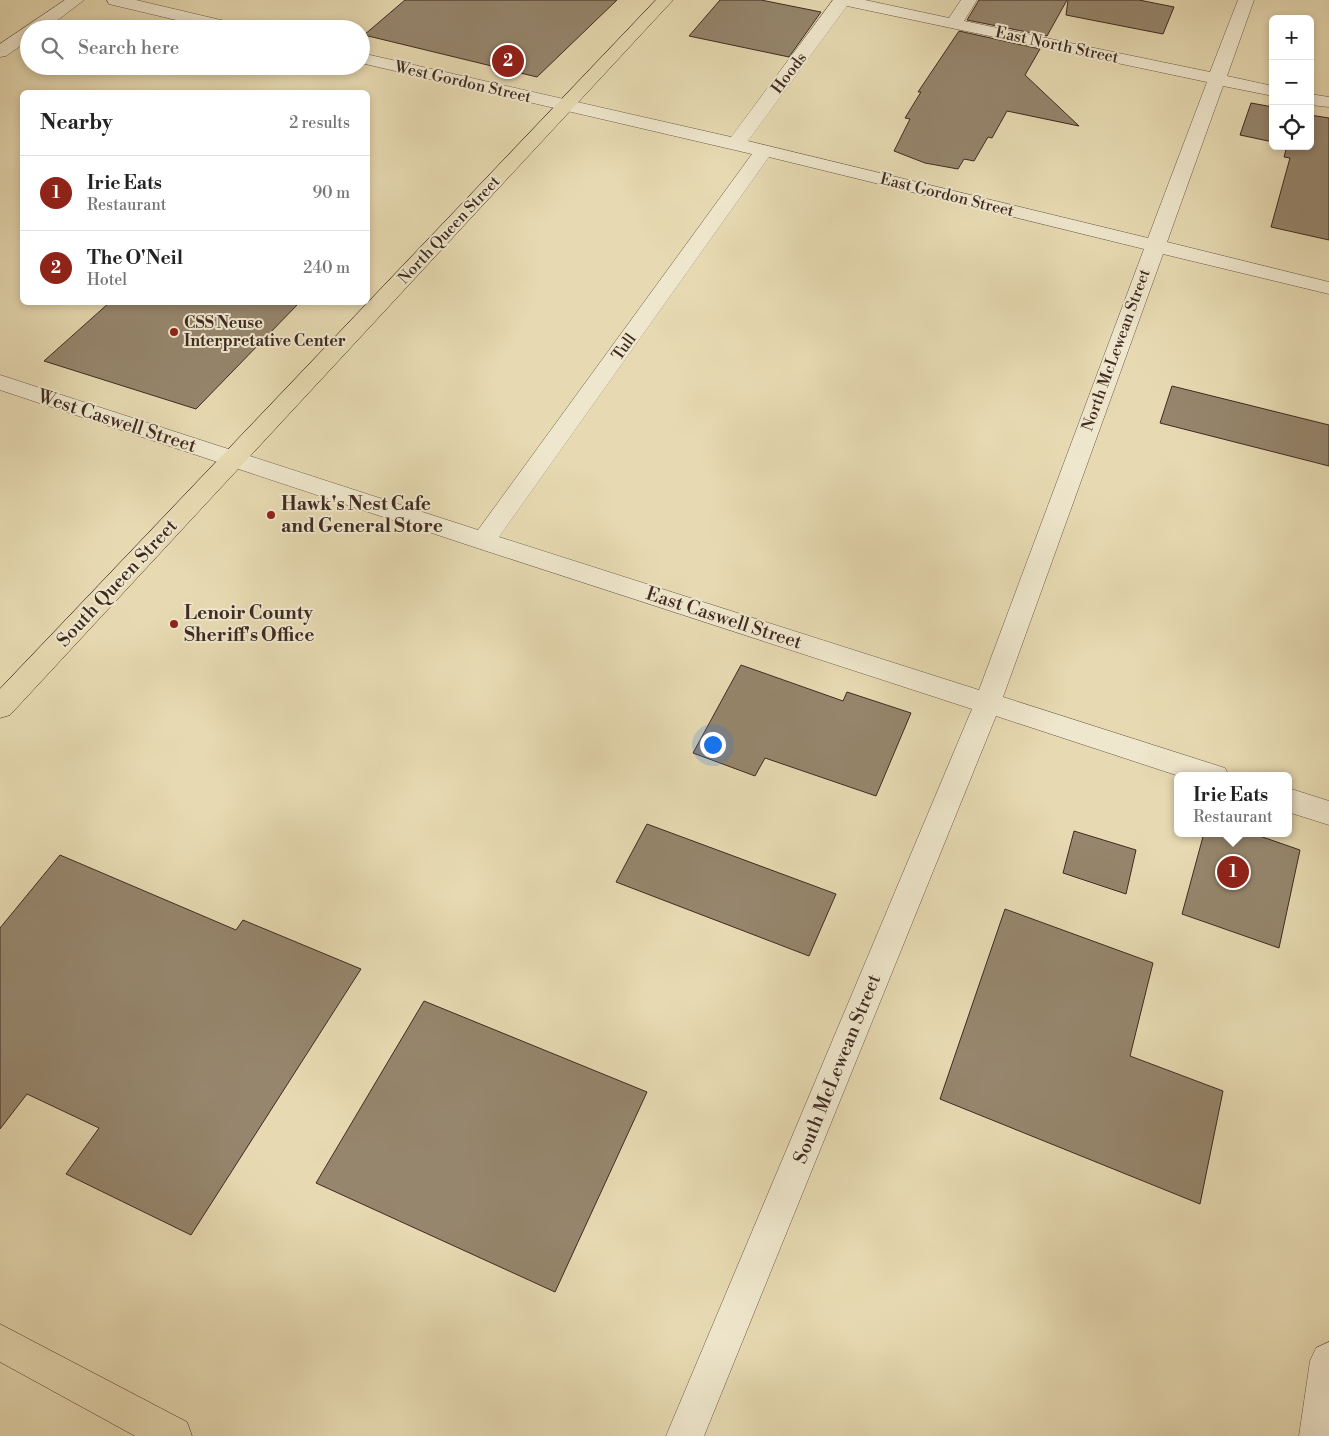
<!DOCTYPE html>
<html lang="en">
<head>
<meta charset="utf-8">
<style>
  :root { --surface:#fff; --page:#f2f2f2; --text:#222; --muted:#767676; --line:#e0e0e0; --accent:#8f2418 }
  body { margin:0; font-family:"Libre Bodoni",serif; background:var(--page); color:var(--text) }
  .controls { position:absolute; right:15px; top:15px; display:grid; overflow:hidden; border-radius:8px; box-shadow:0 2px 8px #0003 }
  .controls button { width:45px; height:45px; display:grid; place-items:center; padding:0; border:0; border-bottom:1px solid var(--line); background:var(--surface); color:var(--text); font:25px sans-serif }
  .you { position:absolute; left:712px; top:744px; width:18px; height:18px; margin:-12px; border:4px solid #fff; border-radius:50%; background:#1a73e8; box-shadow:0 0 0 8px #1a73e833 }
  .badge { display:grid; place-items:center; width:32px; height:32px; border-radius:50%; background:var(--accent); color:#fff; font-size:16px; font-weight:700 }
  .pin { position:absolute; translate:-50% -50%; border:2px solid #fff; box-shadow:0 1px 5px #0006 }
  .popup { position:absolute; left:1174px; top:772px; width:118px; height:65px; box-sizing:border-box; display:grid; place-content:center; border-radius:8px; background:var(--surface); filter:drop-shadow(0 1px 4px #0005); font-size:16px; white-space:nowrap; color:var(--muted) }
  .popup b { font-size:19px; color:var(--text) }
  .popup::after { content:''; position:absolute; left:50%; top:100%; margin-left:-10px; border:10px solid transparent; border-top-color:var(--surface) }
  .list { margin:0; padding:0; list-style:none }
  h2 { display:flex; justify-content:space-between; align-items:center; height:65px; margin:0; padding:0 20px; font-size:21px }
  h2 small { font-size:16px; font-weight:400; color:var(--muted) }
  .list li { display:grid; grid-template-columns:32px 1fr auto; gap:15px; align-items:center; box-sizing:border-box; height:75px; padding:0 20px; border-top:1px solid var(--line) }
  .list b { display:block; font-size:19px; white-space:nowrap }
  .list p { margin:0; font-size:16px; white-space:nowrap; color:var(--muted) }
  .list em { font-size:16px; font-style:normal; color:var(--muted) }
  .icon { flex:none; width:28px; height:28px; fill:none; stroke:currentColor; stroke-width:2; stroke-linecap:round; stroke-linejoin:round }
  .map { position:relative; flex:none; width:1329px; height:1436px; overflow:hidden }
  .search { position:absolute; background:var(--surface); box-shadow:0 2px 8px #0003; left:20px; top:20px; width:350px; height:55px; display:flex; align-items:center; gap:12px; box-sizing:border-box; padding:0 18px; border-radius:28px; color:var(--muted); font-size:19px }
  .panel { position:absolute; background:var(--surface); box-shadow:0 2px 8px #0003; left:20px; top:90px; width:350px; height:215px; border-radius:8px }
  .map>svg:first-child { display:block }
  .building { fill:#96866d; stroke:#3f2a22 }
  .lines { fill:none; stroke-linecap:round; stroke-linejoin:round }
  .minor-casing { stroke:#695646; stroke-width:1 }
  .major-casing { stroke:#3f2a22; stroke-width:1 }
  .highway-casing { stroke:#3f2a22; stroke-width:1 }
  .minor { fill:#efe7cd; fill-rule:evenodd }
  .major { fill:#e7dab2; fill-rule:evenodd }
  .highway { fill:#e7dab2; fill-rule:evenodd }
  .poi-dot { fill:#8f2418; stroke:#efe7cd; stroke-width:2 }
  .labels { text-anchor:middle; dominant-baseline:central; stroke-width:4; stroke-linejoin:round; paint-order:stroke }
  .far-street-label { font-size:16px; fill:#3f2a22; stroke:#efe7cd }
  .far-poi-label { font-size:16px; font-weight:bold; fill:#3f2a22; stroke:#efe7cd; text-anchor:start }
  .street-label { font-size:19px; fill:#3f2a22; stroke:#efe7cd }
  .poi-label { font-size:19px; font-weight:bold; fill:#3f2a22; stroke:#efe7cd; text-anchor:start }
</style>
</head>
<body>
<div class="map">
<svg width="1329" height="1436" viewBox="0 0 1329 1436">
  <rect width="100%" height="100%" fill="#e7dab2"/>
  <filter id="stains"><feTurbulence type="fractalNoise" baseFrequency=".004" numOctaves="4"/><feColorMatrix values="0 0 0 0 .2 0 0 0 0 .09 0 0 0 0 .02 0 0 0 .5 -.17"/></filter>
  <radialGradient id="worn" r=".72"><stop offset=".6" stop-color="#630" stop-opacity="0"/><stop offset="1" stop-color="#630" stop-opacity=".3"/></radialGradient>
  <path class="building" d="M405,0H617L537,77L364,35Z
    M720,0H761L821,12L789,57L689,36Z
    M979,0H1067L1047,36L967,20Z
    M1068,0H1139L1174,7L1163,34L1066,15Z
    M959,31L1040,49L1025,75L1079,126L1007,111L992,138L988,137L974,161L964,159L958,169L925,163L894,151L910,119L905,118L921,92H918Z
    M1251,103L1273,107V142L1240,135Z
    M1310,115L1329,118V240L1271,227L1290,158L1284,157L1287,146H1310Z
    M110,302H300L196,409L44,361Z
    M1172,386L1329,425V466L1160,423Z
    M741,665L843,701L847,692L911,713L876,796L765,758L755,776L693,753Z
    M647,824L836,894L809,956L616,882Z
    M1074,831L1136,850L1126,894L1063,873Z
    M1204,833H1251L1300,850L1279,948L1182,914Z
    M60,855L236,930L243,920L361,969L191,1235L66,1174L99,1128L27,1094L0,1129V928Z
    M1005,909L1153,963L1130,1056L1223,1091L1200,1204L940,1099Z
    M424,1001L647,1092L555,1292L316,1183Z"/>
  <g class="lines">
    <defs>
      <path id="minor" d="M65,0H84L46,29H29V40L6,56L0,57V44Z
        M107,0H136L242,25L244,29H214L109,4Z
        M833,0H865L949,18L961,0H977L964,21L1210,72L1238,0H1254L1227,76L1273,86V96L1223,86L1167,242L1329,282V294L1163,254L1003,697L1225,768L1229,776H1179L996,716L704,1436H666L972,709L474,547L0,390V375L478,530L752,154L361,63V53L731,137ZM847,6L1207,82L1148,238L748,141ZM769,157L1144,249L979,690L499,537Z
        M1310,94L1329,97V107L1310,105Z
        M1288,788L1329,801V825L1288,812Z
        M1329,1342V1436H1299L1310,1361L1316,1348Z"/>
      <path id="major" d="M656,0H673L10,715L0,718V689Z"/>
      <path id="highway" d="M0,1324L187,1422L192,1436H135L0,1362Z"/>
    </defs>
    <use href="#minor" class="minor-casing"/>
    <use href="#major" class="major-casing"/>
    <use href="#highway" class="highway-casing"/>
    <use href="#minor" class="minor"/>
    <use href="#major" class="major"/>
    <use href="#highway" class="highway"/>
  </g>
  <g class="poi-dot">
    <circle cx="174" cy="332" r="5"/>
    <circle cx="271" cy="515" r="5"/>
    <circle cx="174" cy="624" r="5"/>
  </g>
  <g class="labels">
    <g class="far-street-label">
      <text transform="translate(1057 45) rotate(12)">East North Street</text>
      <text transform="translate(789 73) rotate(-53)">Hoods</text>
      <text transform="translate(463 82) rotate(13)">West Gordon Street</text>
      <text transform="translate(947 195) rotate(14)">East Gordon Street</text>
      <text transform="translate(449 230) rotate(-47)">North Queen Street</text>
      <text transform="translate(624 347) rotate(-54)">Tull</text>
      <text transform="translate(1116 350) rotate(-70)">North McLewean Street</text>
    </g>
    <g class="far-poi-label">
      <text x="184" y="323">CSS Neuse<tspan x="184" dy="18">Interpretative Center</tspan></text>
    </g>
    <g class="street-label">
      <text transform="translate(117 421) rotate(18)">West Caswell Street</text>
      <text transform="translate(117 583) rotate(-47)">South Queen Street</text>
      <text transform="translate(724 618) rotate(18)">East Caswell Street</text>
      <text transform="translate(837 1069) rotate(-68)">South McLewean Street</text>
    </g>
    <g class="poi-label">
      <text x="281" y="504">Hawk's Nest Cafe<tspan x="281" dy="22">and General Store</tspan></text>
      <text x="184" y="613">Lenoir County<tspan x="184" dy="22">Sheriff's Office</tspan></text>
    </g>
  </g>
  <rect width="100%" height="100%" filter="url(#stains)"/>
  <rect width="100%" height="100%" fill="url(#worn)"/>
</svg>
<div class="controls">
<button>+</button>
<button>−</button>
<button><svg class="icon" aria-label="locate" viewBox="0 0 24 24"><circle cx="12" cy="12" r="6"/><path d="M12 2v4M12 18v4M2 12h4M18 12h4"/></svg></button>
</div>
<div class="you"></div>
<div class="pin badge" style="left:1233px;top:872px">1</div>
<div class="popup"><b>Irie Eats</b>Restaurant</div>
<div class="pin badge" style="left:508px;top:61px">2</div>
<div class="search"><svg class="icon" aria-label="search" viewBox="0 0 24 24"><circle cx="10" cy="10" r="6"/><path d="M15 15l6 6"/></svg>Search here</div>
<section class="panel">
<h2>Nearby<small>2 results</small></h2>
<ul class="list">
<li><span class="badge">1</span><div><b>Irie Eats</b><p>Restaurant</p></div><em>90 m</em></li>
<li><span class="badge">2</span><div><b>The O'Neil</b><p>Hotel</p></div><em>240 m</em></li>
</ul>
</section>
</div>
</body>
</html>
